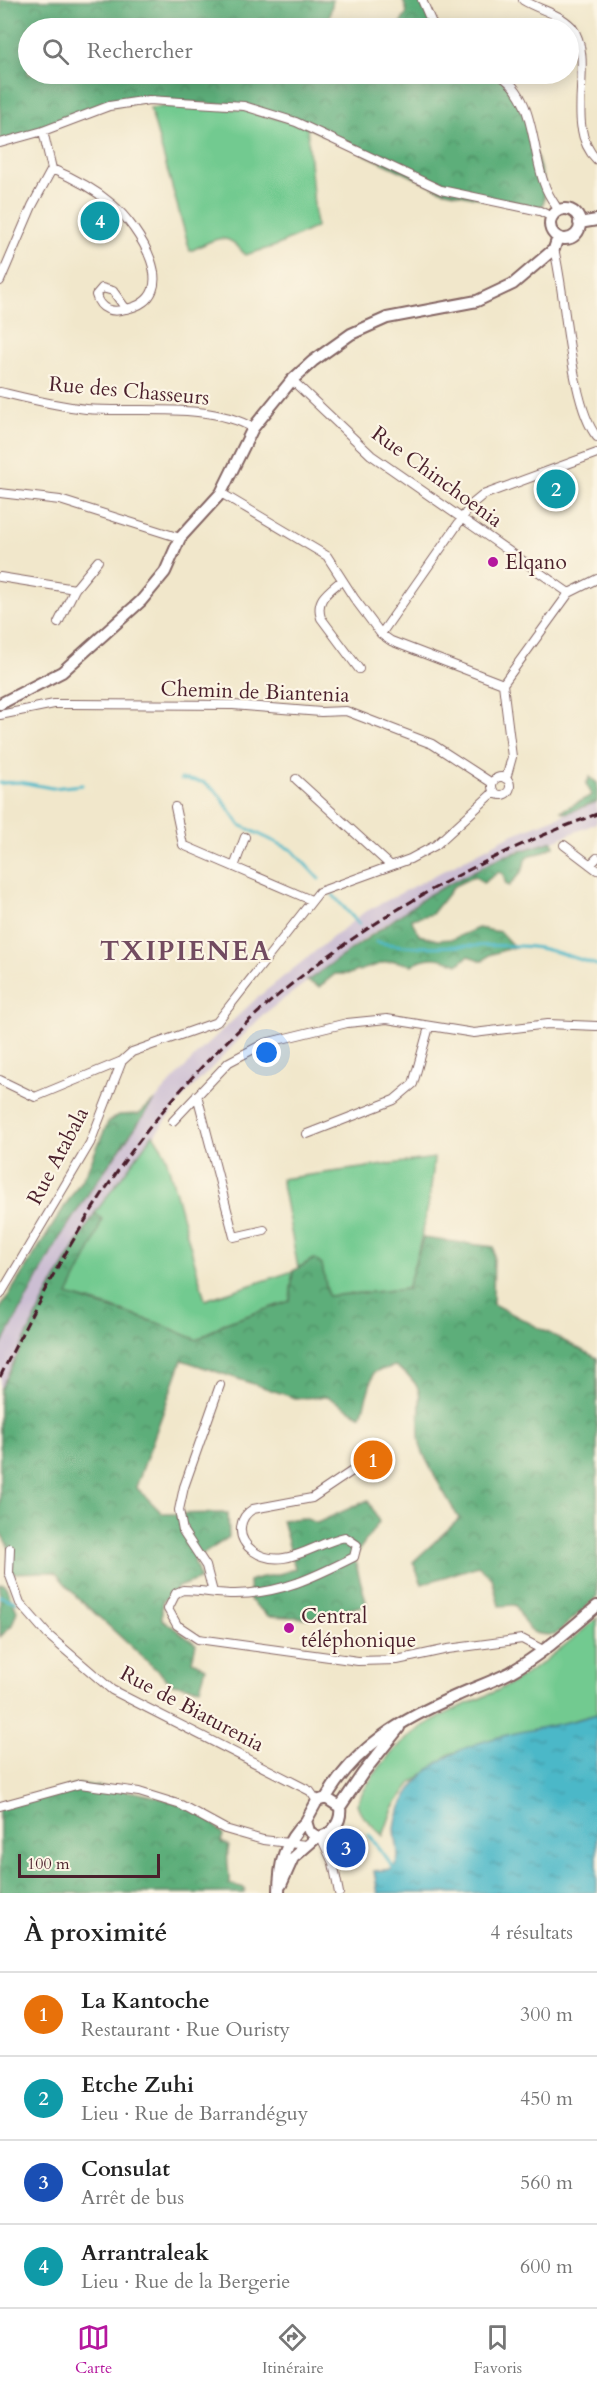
<!DOCTYPE html>
<html lang="fr">
<head>
<meta charset="utf-8">
<style>
  :root { --surface:#fff; --page:#f6f6f6; --text:#222; --muted:#767676; --line:#e0e0e0; --accent:#b5179e }
  body { margin:0; font-family:Cardo,serif; background:var(--page); color:var(--text) }
  .scale { position:absolute; left:18px; bottom:15px; width:142px; box-sizing:border-box; padding-left:6px; border:3px solid #4a1f2b; border-top:0; font-size:16px; line-height:21px; white-space:nowrap; color:#4a1f2b; -webkit-text-stroke:4px #fcf5e5; paint-order:stroke }
  .you { position:absolute; left:267px; top:1053px; width:21px; height:21px; margin:-15px; border:4px solid #fff; border-radius:50%; background:#1a73e8; box-shadow:0 0 0 9px #1a73e833 }
  .badge { display:grid; place-items:center; width:39px; height:39px; border-radius:50%; background:var(--accent); color:#fff; font-size:20px; font-weight:700 }
  .pin { position:absolute; translate:-50% -50%; border:3px solid #fff; box-shadow:0 2px 6px #0006 }
  .list { margin:0; padding:0; list-style:none }
  h2 { display:flex; justify-content:space-between; align-items:center; height:78px; margin:0; padding:0 24px; font-size:26px }
  h2 small { font-size:20px; font-weight:400; color:var(--muted) }
  .list li { display:grid; grid-template-columns:39px 1fr auto; gap:18px; align-items:center; box-sizing:border-box; height:84px; padding:0 24px; border-top:2px solid var(--line) }
  .list b { display:block; font-size:22px; white-space:nowrap }
  .list p { margin:0; font-size:20px; white-space:nowrap; color:var(--muted) }
  .list em { font-size:20px; font-style:normal; color:var(--muted) }
  .icon { flex:none; width:33px; height:33px; fill:none; stroke:currentColor; stroke-width:2; stroke-linecap:round; stroke-linejoin:round }
  .map { position:relative; flex:none; width:597px; height:1893px; overflow:hidden }
  .search { position:absolute; background:var(--surface); box-shadow:0 3px 15px #0003; left:18px; right:18px; top:18px; height:66px; display:flex; align-items:center; gap:15px; box-sizing:border-box; padding:0 21px; border-radius:33px; color:var(--muted); font-size:22px }
  .sheet { height:414px; background:var(--surface) }
  nav { display:flex; justify-content:space-around; align-items:center; box-sizing:border-box; height:84px; border-top:2px solid var(--line); background:var(--surface); font-size:16px; color:var(--muted) }
  nav a { display:grid; justify-items:center; gap:3px }
  nav .on { color:var(--accent) }
  .map>svg:first-child { display:block }
  .railway { fill:#ccbed3 }
  .green { fill:#72ca90; stroke:#5e745e; stroke-width:1.5 }
  .forest { fill:url(#forest-crowns); stroke:#546652; stroke-width:1.5 }
  .water { fill:url(#water-ripples); stroke:#4b6c7a; stroke-width:1.5 }
  .lines { fill:none; stroke-linecap:round; stroke-linejoin:round }
  .stream { stroke:#4cb8c8; stroke-width:3 }
  .minor-casing { stroke:#846563; stroke-width:10 }
  .secondary-casing { stroke:#846563; stroke-width:14 }
  .minor { stroke:#fff; stroke-width:8 }
  .secondary { stroke:#fff; stroke-width:10 }
  .rail { stroke:#4a1f2b; stroke-width:3; stroke-dasharray:9 4.5; stroke-linecap:butt }
  .poi-dot { fill:#b5179e; stroke:#fcf5e5; stroke-width:2 }
  .labels { text-anchor:middle; dominant-baseline:central; stroke-width:4.5; stroke-linejoin:round; paint-order:stroke }
  .street-label { font-size:21px; fill:#4a1f2b; stroke:#fcf5e5 }
  .poi-label { font-size:21px; fill:#4a1f2b; stroke:#fcf5e5; text-anchor:start }
  .district-label { font-size:27px; font-weight:bold; letter-spacing:1.5px; fill:#724b60; stroke:#fcf5e5 }
</style>
</head>
<body>
<div class="map">
<svg width="597" height="1893" viewBox="0 0 597 1893">
  <defs>
    <pattern id="forest-crowns" width="20" height="18" patternUnits="userSpaceOnUse" patternTransform="scale(1.5)"><rect width="20" height="18" fill="#5dae7a"/><path d="M2 6a3 3 0 1 1 6 0M12 15a3 3 0 1 1 6 0" fill="none" stroke="#4f8d64"/></pattern>
    <pattern id="water-ripples" width="26" height="14" patternUnits="userSpaceOnUse" patternTransform="scale(1.5)"><rect width="26" height="14" fill="#4cb8c8"/><path d="M2 4q2-2 4 0t4 0M15 11q2-2 4 0t4 0" fill="none" stroke="#4195a3"/></pattern>
  </defs>
  <rect width="100%" height="100%" fill="#fcf5e5"/>
  <filter id="ink" filterUnits="userSpaceOnUse"><feTurbulence type="fractalNoise" baseFrequency=".0167" numOctaves="2"/><feDisplacementMap in="SourceGraphic" scale="12" xChannelSelector="R" yChannelSelector="G"/><feConvolveMatrix kernelMatrix="1 2 1 2 8 2 1 2 1" color-interpolation-filters="sRGB"/></filter>
  <filter id="wash" filterUnits="userSpaceOnUse"><feTurbulence type="fractalNoise" baseFrequency=".008" numOctaves="4" result="noise"/><feDisplacementMap in="SourceGraphic" scale="24" xChannelSelector="R" yChannelSelector="G"/><feGaussianBlur stdDeviation="1.35" result="paint"/><feColorMatrix in="noise" values="0 0 0 0 0 0 0 0 0 0 0 0 0 0 0 0 0 1.4 0 .05"/><feComposite in="paint" operator="in"/></filter>
  <g filter="url(#wash)">
    <rect width="100%" height="100%" fill="#f1e7cb"/>
    <path class="railway" d="M597,802V823L534,849H522L501,857L430,894L369,935L264,1014L187,1093L95,1213L49,1291L0,1390V1348L59,1239L92,1188L155,1100L200,1051L258,997L363,913L511,835Z"/>
    <path class="green" d="M184,105L246,110L307,127L316,227L276,246L245,255C226,228 215,240 190,251L150,108Z
      M153,1134L165,1153L205,1300L293,1271L290,1301L223,1324L197,1340C149,1319 100,1302 49,1291L95,1213Z
      M434,1158C431,1204 421,1245 407,1289L327,1296L313,1259L298,1268L281,1179Z
      M597,1618V1714L450,1754L411,1784L393,1808L383,1836L361,1814L357,1804C372,1771 402,1737 434,1720C460,1705 491,1696 517,1680C545,1662 572,1640 597,1618Z"/>
    <path class="forest" d="M0,0H333L329,18L331,28H28V74H498L520,98L545,186L544,202L540,211L441,190L296,122L244,106L149,100L109,106L0,143Z
      M403,0H422L434,28H398L407,12Z
      M590,777L597,783V802L566,813L561,811L592,795L586,784Z
      M553,841L554,846L541,853L530,855L525,860L523,870L509,886L506,885L503,874L499,872L483,883L475,876L454,886L432,914L411,919L419,935L437,940L453,939L478,928L500,932L514,947L489,955L483,961L468,956L459,964C441,958 428,954 412,965L394,961L383,963L349,974H335L319,987L307,981L430,894L501,857Z
      M155,1100L92,1188L59,1239L0,1348V1309L87,1171L108,1122L119,1115L139,1114Z
      M95,1213L102,1219L94,1242L68,1295L158,1323L197,1340L223,1324L290,1301L293,1271L314,1259L322,1265L328,1296L407,1289L423,1238L494,1247L493,1304L597,1358V1597L555,1635C525,1635 529,1629 515,1605L499,1606L492,1578L478,1566L422,1584L413,1562L459,1519C450,1502 423,1459 420,1444C413,1407 436,1391 395,1366L374,1372L361,1416L328,1397L295,1398L182,1360L136,1487L163,1514L228,1513L229,1537L194,1560L200,1579L178,1587L162,1602V1619L196,1644L192,1661L206,1668L200,1688L172,1684L76,1596L55,1572L9,1573L10,1549L0,1532V1390L49,1291Z
      M368,1500L379,1522L354,1557L367,1605L310,1618L268,1616L250,1600L249,1581C266,1574 277,1578 295,1568L282,1520L304,1518L317,1523Z
      M0,1584L5,1585L17,1611L12,1625L0,1637Z
      M80,1784C123,1790 197,1796 223,1835L221,1842L229,1845C225,1859 230,1870 229,1884L245,1888L244,1893H0V1806Z"/>
    <path class="water" d="M597,1714V1893H378L374,1871L393,1869C394,1865 398,1861 398,1857C398,1838 391,1833 399,1812C431,1731 528,1737 597,1714Z"/>
    <g class="lines">
      <path class="stream" d="M181,779L203,782L217,792L240,825L292,850L319,879
        M0,783L20,782L52,788L82,785
        M333,895L359,924
        M376,942C424,952 471,943 520,946C547,947 572,957 597,965
        M0,1596L16,1602
        M369,1835L395,1870"/>
    </g>
  </g>
  <g filter="url(#ink)">
    <g class="lines">
      <defs>
        <path id="minor" d="M422,0L434,28
          M523,0C539,10 559,13 572,27C597,61 562,126 597,160
          M498,74C536,95 531,151 545,186C548,195 554,203 559,211
          M0,143L43,131L109,106L149,100L244,106L296,122L441,190L540,211L552,217
          M52,169C74,178 93,188 112,204C138,226 185,297 126,309L113,291L102,288L96,295C100,310 112,313 126,309
          M554,249C566,295 570,405 597,437
          M0,281L32,206L52,169L43,131
          M292,380L371,455L569,593
          M0,392C29,399 56,406 86,409C135,413 210,402 253,428
          M0,493L60,500L180,538
          M221,493L327,556L354,598L381,634L391,641L503,684
          M0,577L75,589
          M342,580C328,592 315,599 321,618L359,669
          M58,623L75,589L98,561
          M381,634L472,504L483,495L597,453
          M0,715L54,704H71L233,705L321,712L346,711L432,744L492,783
          M492 786a9 9 0 1 1 18 0a9 9 0 1 1-18 0Z
          M296,779L390,865
          M506,779L512,757L503,684L569,593L597,579
          M175,807L183,845L311,900
          M564,845L597,870
          M590,865L597,858
          M234,867L245,837
          M0,1080L35,1097L122,1061L132,1052L217,1022L319,892L410,859L436,845L494,792
          M197,1095L234,1237L264,1230
          M173,1121L229,1062L265,1043L347,1023L387,1019L474,1033L548,1024L597,1026
          M307,1134L394,1100L413,1084L429,1027
          M0,1295L90,1143L122,1061
          M364,1463L312,1498L253,1509C246,1513 242,1518 241,1527C240,1537 245,1545 253,1551C283,1572 314,1543 345,1537L357,1545L354,1557C314,1577 280,1594 235,1594C217,1594 200,1590 183,1590L176,1593L168,1609L177,1625L198,1639L358,1661L397,1660L448,1649L522,1639L543,1650
          M10,1548L9,1573L20,1603L48,1635L112,1690L310,1791L317,1801
          M213,1592L206,1566L183,1531L179,1510L184,1487L220,1385
          M0,1806L80,1784L139,1792L181,1805L225,1829L263,1840L306,1845
          M321,1837L333,1863L339,1893
          M334,1862L336,1826"/>
        <path id="secondary" d="M550 224a15 15 0 1 1 30 0a15 15 0 1 1-30 0Z
          M579,223L597,220
          M0,704L62,672L141,601L165,572L180,538L221,493L253,428L292,380L313,361L351,334L387,318L477,301L513,284L554,249L558,237
          M326,1798C357,1745 403,1719 458,1695C475,1687 492,1682 509,1673C541,1655 569,1630 597,1606
          M326,1798L340,1807C342,1822 332,1836 317,1837L309,1831L306,1821L317,1801Z
          M340,1807L363,1773L399,1728
          M281,1885L293,1858L317,1837
          M279,1893C279,1863 284,1842 306,1821"/>
      </defs>
      <use href="#minor" class="minor-casing"/>
      <use href="#secondary" class="secondary-casing"/>
      <use href="#minor" class="minor"/>
      <use href="#secondary" class="secondary"/>
      <path class="rail" d="M0,1377C35,1306 72,1237 117,1172C233,1002 406,884 597,814"/>
    </g>
  </g>
  <g class="poi-dot">
    <circle cx="493" cy="562" r="6"/>
    <circle cx="289" cy="1628" r="6"/>
  </g>
  <g class="labels">
    <g class="street-label">
      <text transform="translate(129 391) rotate(5)">Rue des Chasseurs</text>
      <text transform="translate(437 477) rotate(36)">Rue Chinchoenia</text>
      <text transform="translate(255 692) rotate(2)">Chemin de Biantenia</text>
      <text transform="translate(58 1156) rotate(-62)">Rue Atabala</text>
      <text transform="translate(192 1709) rotate(28)">Rue de Biaturenia</text>
    </g>
    <g class="poi-label">
      <text x="505" y="562">Elqano</text>
      <text x="301" y="1616">Central<tspan x="301" dy="24">téléphonique</tspan></text>
    </g>
    <g class="district-label">
      <text x="186" y="951">TXIPIENEA</text>
    </g>
  </g>
</svg>
<div class="scale">100 m</div>
<div class="you"></div>
<div class="pin badge" style="left:373px;top:1460px;background:#e8710a">1</div>
<div class="pin badge" style="left:556px;top:489px;background:#0f9aa8">2</div>
<div class="pin badge" style="left:346px;top:1848px;background:#1a4fb4">3</div>
<div class="pin badge" style="left:100px;top:221px;background:#0f9aa8">4</div>
<div class="search"><svg class="icon" aria-label="search" viewBox="0 0 24 24"><circle cx="10" cy="10" r="6"/><path d="M15 15l6 6"/></svg>Rechercher</div>
</div>
<section class="sheet">
<h2>À proximité<small>4 résultats</small></h2>
<ul class="list">
<li><span class="badge" style="background:#e8710a">1</span><div><b>La Kantoche</b><p>Restaurant · Rue Ouristy</p></div><em>300 m</em></li>
<li><span class="badge" style="background:#0f9aa8">2</span><div><b>Etche Zuhi</b><p>Lieu · Rue de Barrandéguy</p></div><em>450 m</em></li>
<li><span class="badge" style="background:#1a4fb4">3</span><div><b>Consulat</b><p>Arrêt de bus</p></div><em>560 m</em></li>
<li><span class="badge" style="background:#0f9aa8">4</span><div><b>Arrantraleak</b><p>Lieu · Rue de la Bergerie</p></div><em>600 m</em></li>
</ul>
</section>
<nav>
<a class="on"><svg class="icon" aria-label="map" viewBox="0 0 24 24"><path d="M3 6l6-2 6 2 6-2v14l-6 2-6-2-6 2zM9 4v14M15 6v14"/></svg>Carte</a>
<a><svg class="icon" aria-label="directions" viewBox="0 0 24 24"><path d="M12 3l9 9-9 9-9-9zM9 14v-3h6M13 9l2 2-2 2"/></svg>Itinéraire</a>
<a><svg class="icon" aria-label="saved" viewBox="0 0 24 24"><path d="M7 4h10v16l-5-4-5 4z"/></svg>Favoris</a>
</nav>
</body>
</html>
